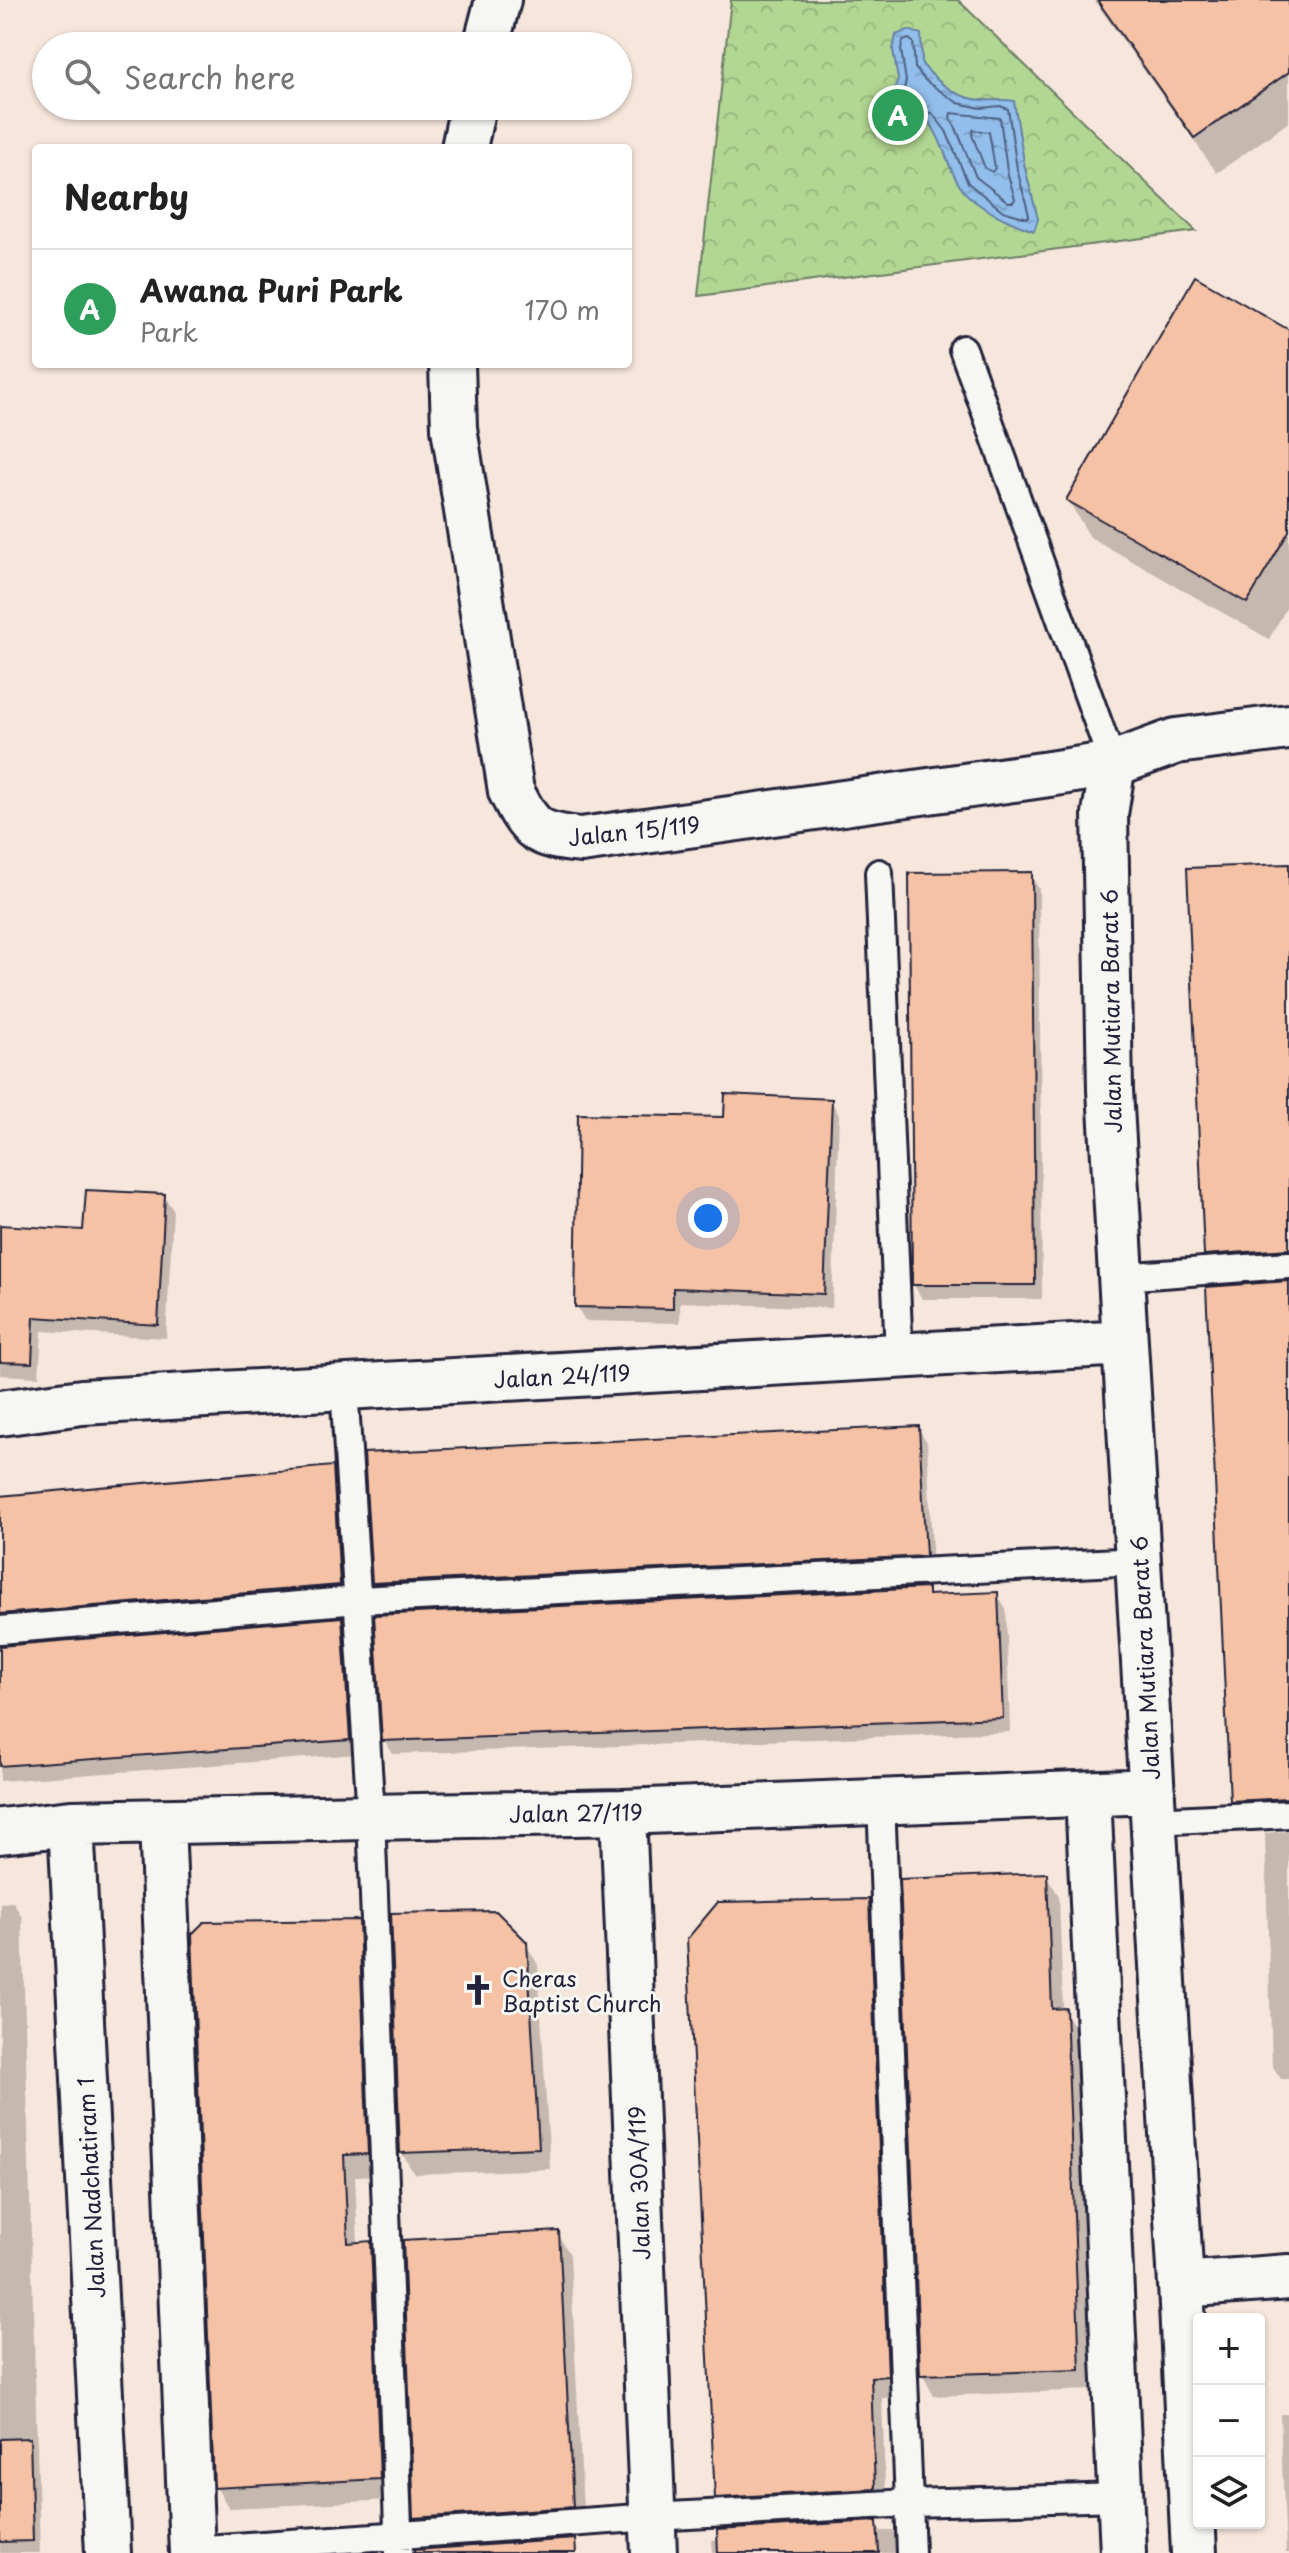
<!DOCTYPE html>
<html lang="en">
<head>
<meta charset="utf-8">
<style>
  :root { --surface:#fff; --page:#f2f2f2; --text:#222; --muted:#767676; --line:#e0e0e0; --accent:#22223b }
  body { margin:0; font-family:"Playpen Sans",sans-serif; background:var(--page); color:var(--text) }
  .controls { position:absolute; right:24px; bottom:24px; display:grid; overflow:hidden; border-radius:8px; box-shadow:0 2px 6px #0004 }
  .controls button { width:72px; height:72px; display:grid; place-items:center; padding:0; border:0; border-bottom:2px solid var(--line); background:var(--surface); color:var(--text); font:40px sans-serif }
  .you { position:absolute; left:708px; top:1218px; width:28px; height:28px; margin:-20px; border:6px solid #fff; border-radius:50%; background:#1a73e8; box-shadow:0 0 0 12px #1a73e833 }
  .badge { display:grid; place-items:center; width:52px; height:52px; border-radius:50%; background:var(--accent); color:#fff; font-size:26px; font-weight:700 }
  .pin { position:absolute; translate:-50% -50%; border:4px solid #fff; box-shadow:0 2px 8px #0006 }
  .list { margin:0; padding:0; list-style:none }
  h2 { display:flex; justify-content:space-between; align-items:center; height:104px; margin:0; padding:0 32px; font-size:34px }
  h2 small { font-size:26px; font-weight:400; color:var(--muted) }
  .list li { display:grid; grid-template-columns:52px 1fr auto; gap:24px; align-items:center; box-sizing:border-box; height:120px; padding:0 32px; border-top:2px solid var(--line) }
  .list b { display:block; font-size:30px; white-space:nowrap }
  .list p { margin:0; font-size:26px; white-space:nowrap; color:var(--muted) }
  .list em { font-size:26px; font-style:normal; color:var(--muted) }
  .icon { flex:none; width:44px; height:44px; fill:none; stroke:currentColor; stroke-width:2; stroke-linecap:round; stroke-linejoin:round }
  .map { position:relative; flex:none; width:1289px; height:2553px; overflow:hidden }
  .search { position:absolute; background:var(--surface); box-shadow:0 2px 6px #0004; left:32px; top:32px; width:600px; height:88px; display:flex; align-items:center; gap:20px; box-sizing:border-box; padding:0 28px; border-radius:44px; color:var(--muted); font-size:30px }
  .panel { position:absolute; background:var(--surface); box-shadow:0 2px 6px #0004; left:32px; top:144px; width:600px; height:224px; border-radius:8px }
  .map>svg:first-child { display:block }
  .park { fill:url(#park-crowns); stroke:#6a7c66; stroke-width:2 }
  .water { fill:url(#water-ripples); stroke:#6580a5; stroke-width:2 }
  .shadow { fill:#0003 }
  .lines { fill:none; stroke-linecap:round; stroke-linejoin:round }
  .shore { stroke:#4f6081; stroke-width:2 }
  .building { fill:#f5c2a5; stroke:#22223b; stroke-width:2 }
  .lane-casing { stroke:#22223b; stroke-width:32 }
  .street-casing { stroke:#22223b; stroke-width:50 }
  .lane { stroke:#f6f6f2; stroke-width:26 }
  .street { stroke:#f6f6f2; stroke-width:44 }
  .labels { text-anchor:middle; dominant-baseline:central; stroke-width:6; stroke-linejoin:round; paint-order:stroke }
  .street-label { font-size:22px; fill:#22223b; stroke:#f6f6f2 }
  .poi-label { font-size:22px; fill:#22223b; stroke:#f6f6f2; text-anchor:start }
</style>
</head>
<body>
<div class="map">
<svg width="1289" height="2553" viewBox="0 0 1289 2553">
  <defs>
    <pattern id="park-crowns" width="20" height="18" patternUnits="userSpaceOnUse" patternTransform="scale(2)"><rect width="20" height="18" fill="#b2d792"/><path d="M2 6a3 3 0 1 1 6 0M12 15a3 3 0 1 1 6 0" fill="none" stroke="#99b87f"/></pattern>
    <pattern id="water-ripples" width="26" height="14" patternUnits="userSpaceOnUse" patternTransform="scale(2)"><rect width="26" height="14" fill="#92beeb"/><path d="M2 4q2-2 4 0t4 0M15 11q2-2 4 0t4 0" fill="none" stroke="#7ea3ca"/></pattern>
  </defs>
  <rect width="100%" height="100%" fill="#f6e6db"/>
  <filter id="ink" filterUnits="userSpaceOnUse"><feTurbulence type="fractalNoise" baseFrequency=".0125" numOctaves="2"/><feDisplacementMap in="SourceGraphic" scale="16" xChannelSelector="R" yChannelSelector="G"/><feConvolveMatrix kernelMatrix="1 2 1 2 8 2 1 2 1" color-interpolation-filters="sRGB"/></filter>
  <g filter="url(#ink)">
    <path class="park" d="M731,0H958L1196,231L698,296Z"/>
    <path class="water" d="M908,30L921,34L922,64C937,82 957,99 982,100C993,101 1003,99 1014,101L1025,168L1038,219L1034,231C1012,223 974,208 960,186C946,165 944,141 927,119L898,118L888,110L898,80L893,50L896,35Z"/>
    <path class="shadow" d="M1094,0H1289V122L1217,173Z
      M1289,332V603L1269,639L1090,537L1068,500Z
      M1289,866V1264L1215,1269L1206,1254Z
      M1030,874L1039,889L1042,1299H922L914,1285Z
      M831,1101L839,1115L832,1308L680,1302V1323L585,1321L577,1306L726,1119Z
      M164,1196L173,1210L166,1338L42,1331L39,1377L0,1375V1227L85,1232Z
      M1289,1283V1812L1240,1815L1232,1800Z
      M918,1428L927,1442L933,1570L383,1597L374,1583Z
      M332,1468L340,1482L348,1599L0,1631V1498Z
      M927,1590L930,1596L997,1594L1006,1609L1010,1732L393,1754L384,1740Z
      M341,1619L350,1634L357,1754L0,1781V1648Z
      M1289,1831V2079H1281L1272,2065L1265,1833Z
      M1046,1875L1059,1896L1063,2010L1077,2032L1091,2390L934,2396L922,2374Z
      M868,1901L880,1922L899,2397L882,2398L886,2510L729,2518L717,2497Z
      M13,1902L22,1917L40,2553H0V1903Z
      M358,1922L370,1943L379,2175L355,2176L358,2244L370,2243L382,2265L391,2500L229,2508L216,2487Z
      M525,1943L538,1965L550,2169L414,2174L402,2153Z
      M558,2234L570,2255L584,2528L428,2539L416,2517Z
      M1280,2414H1289V2553H1286Z
      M876,2523L881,2531H893L905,2553H713L712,2540Z"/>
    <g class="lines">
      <path class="shore" d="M909,39L913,42L915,68L927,82L958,103L981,108L1000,106L1008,109L1017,169L1029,215L1027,218L1003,211L968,183L946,131L932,113L899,108L906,81L901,50L903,41Z
        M951,113L1000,118L1007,171L1015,199L1013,202H1008L976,177L956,128L950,118Z
        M973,130L989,132L995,168L992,172L985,168L972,135Z"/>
    </g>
    <path class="building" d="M1097,0H1289V72L1194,138Z
      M1195,276L1289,330V531L1247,603L1066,500Z
      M1289,864V1249L1204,1255L1187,868Z
      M1032,872L1035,1285H912L909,873Z
      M725,1094L832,1099L824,1294L673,1288V1309L575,1307L578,1114L724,1117Z
      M86,1190L165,1194L158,1325L34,1317L32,1363L0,1362V1225L83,1230Z
      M1289,1281V1798L1230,1801L1206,1287Z
      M919,1426L926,1556L372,1583L364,1453Z
      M333,1466L340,1585L0,1614V1496Z
      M928,1588V1595L998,1592L1003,1718L382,1741L374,1615Z
      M342,1617L350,1740L0,1766V1646Z
      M1047,1873L1052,2009L1066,2008L1080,2370L920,2375L900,1879Z
      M869,1899L888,2376L871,2377L875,2489L715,2498L687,1939L718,1902Z
      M496,1911L527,1942L539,2148L400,2153L391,1913Z
      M359,1920L368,2154L344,2155L348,2243L371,2241L380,2479L214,2488L192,1934L204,1922Z
      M559,2231L573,2507L414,2518L403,2240Z
      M30,2438L33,2541L0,2542V2439Z
      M877,2521L879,2553H718L717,2530Z
      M575,2539L576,2553H415V2550Z"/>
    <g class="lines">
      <defs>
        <path id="lane" d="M963,349L1113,764
          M879,873L899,1356
          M1120,1277L1289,1265
          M344,1387L371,1816L399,2553
          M0,1630L358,1600L1139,1561
          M881,1801L911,2553
          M1153,1821L1289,1814
          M192,2550L652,2517L909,2503L1121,2497"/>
        <path id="street" d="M486,46L498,0
          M464,148L473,106
          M452,364L454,428L511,791C531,831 536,835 581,840L1049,774L1113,764L1176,741L1289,727
          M1113,764L1105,814L1110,1090L1181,2285L1194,2553
          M0,1413L82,1402L1125,1343
          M1088,1794L1123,2553
          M623,1812L654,2553
          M162,1822L192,2553
          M71,1823L108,2553
          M0,1831L71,1823L623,1812L1152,1791
          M1181,2285L1289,2277"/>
      </defs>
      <use href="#lane" class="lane-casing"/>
      <use href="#street" class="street-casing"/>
      <use href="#lane" class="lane"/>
      <use href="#street" class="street"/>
    </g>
  </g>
  <defs>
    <symbol id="church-bare" viewBox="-9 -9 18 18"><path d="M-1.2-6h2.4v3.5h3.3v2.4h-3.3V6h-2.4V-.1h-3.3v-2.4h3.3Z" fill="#22223b" stroke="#f6f6f2" stroke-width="2.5" paint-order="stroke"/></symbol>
  </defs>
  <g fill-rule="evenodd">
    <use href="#church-bare" x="456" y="1968" width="44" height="44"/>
  </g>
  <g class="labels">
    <g class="street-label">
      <text transform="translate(634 830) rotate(-6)">Jalan 15/119</text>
      <text transform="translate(1110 1011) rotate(-91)">Jalan Mutiara Barat 6</text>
      <text transform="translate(562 1375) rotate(-3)">Jalan 24/119</text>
      <text transform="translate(1144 1658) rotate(-93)">Jalan Mutiara Barat 6</text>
      <text transform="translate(576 1812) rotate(-1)">Jalan 27/119</text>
      <text transform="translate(638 2183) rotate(-92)">Jalan 30A/119</text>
      <text transform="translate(90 2188) rotate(-93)">Jalan Nadchatiram 1</text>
    </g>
    <g class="poi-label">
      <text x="502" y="1977">Cheras<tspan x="502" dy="25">Baptist Church</tspan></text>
    </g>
  </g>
</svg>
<div class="controls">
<button>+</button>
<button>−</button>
<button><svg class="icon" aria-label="layers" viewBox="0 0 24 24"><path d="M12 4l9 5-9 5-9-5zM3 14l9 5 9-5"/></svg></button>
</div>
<div class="you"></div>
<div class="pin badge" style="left:898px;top:115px;background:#2e9e5b">A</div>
<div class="search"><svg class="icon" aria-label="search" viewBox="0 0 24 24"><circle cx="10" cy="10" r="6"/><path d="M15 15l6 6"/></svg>Search here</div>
<section class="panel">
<h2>Nearby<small></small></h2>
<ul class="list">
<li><span class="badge" style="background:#2e9e5b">A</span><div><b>Awana Puri Park</b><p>Park</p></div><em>170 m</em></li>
</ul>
</section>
</div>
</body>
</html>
